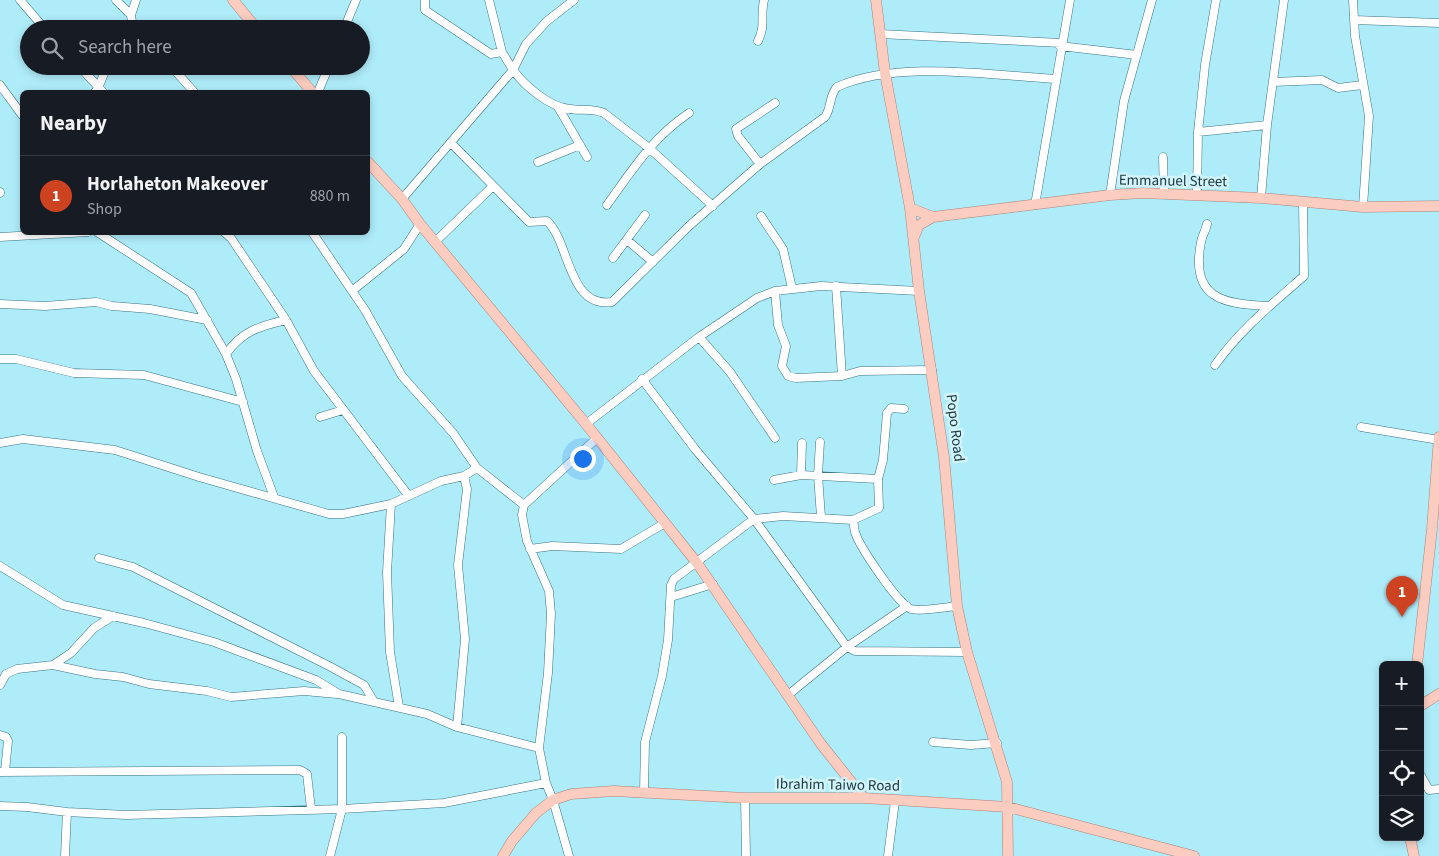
<!DOCTYPE html>
<html lang="en">
<head>
<meta charset="utf-8">
<style>
  :root { --surface:#171b24; --page:#20242c; --text:#f1f3f6; --muted:#9ea1a6; --line:#363941; --accent:#cd4321 }
  body { margin:0; font-family:"Source Sans 3",sans-serif; background:var(--page); color:var(--text) }
  .controls { position:absolute; right:15px; bottom:15px; display:grid; overflow:hidden; border-radius:8px; box-shadow:0 2px 8px #0003 }
  .controls button { width:45px; height:45px; display:grid; place-items:center; padding:0; border:0; border-bottom:1px solid var(--line); background:var(--surface); color:var(--text); font:25px sans-serif }
  .you { position:absolute; left:582px; top:458px; width:18px; height:18px; margin:-12px; border:4px solid #fff; border-radius:50%; background:#1a73e8; box-shadow:0 0 0 8px #1a73e833 }
  .badge { display:grid; place-items:center; width:32px; height:32px; border-radius:50%; background:var(--accent); color:#fff; font-size:16px; font-weight:700 }
  .pin { position:absolute; translate:-50% -41px; filter:drop-shadow(0 1px 2px #0008) }
  .pin::after { content:''; position:absolute; top:26px; width:18px; height:15px; background:inherit; clip-path:polygon(0 0,100% 0,50% 100%) }
  .list { margin:0; padding:0; list-style:none }
  h2 { display:flex; justify-content:space-between; align-items:center; height:65px; margin:0; padding:0 20px; font-size:21px }
  h2 small { font-size:16px; font-weight:400; color:var(--muted) }
  .list li { display:grid; grid-template-columns:32px 1fr auto; gap:15px; align-items:center; box-sizing:border-box; height:80px; padding:0 20px; border-top:1px solid var(--line) }
  .list b { display:block; font-size:19px; white-space:nowrap }
  .list p { margin:0; font-size:16px; white-space:nowrap; color:var(--muted) }
  .list em { font-size:16px; font-style:normal; color:var(--muted) }
  .icon { flex:none; width:28px; height:28px; fill:none; stroke:currentColor; stroke-width:2; stroke-linecap:round; stroke-linejoin:round }
  .map { position:relative; flex:none; width:1439px; height:856px; overflow:hidden }
  .search { position:absolute; background:var(--surface); box-shadow:0 2px 8px #0003; left:20px; top:20px; width:350px; height:55px; display:flex; align-items:center; gap:12px; box-sizing:border-box; padding:0 18px; border-radius:28px; color:var(--muted); font-size:19px }
  .panel { position:absolute; background:var(--surface); box-shadow:0 2px 8px #0003; left:20px; top:90px; width:350px; height:145px; border-radius:8px }
  .map>svg:first-child { display:block }
  .lines { fill:none; stroke-linecap:round; stroke-linejoin:round }
  .minor-casing { stroke:#397380; stroke-width:9 }
  .major-casing { stroke:#ae8378; stroke-width:11 }
  .minor { stroke:#fff; stroke-width:8 }
  .major { stroke:#fbccc0; stroke-width:10 }
  .labels { text-anchor:middle; dominant-baseline:central; stroke-width:5; stroke-linejoin:round; paint-order:stroke }
  .street-label { font-size:15px; fill:#223b41; stroke:#d1f4fd }
</style>
</head>
<body>
<div class="map">
<svg width="1439" height="856" viewBox="0 0 1439 856">
  <rect width="100%" height="100%" fill="#afecfa"/>
  <g class="lines">
    <defs>
      <path id="minor" d="M20,0L45,29
        M116,0L131,15
        M425,0V10L491,54L502,52
        M574,0L547,21L526,44L513,70C525,86 549,107 570,109C582,111 592,108 604,113L649,148L713,206
        M1353,0L1355,36L1369,116L1363,207
        M1354,20L1439,23
        M129,29L132,22L131,15L136,0
        M344,29L356,0
        M880,34L1061,43
        M758,41C766,25 760,17 764,0
        M1060,46L1137,55
        M79,66L103,92
        M171,66L194,92
        M1273,82L1322,80L1338,88L1362,85
        M0,85L22,115
        M95,92C101,85 102,75 108,66
        M318,92L329,66
        M558,107L587,157
        M1198,132L1267,125
        M451,143L529,222L547,221C570,242 568,309 612,302L689,226L760,164L825,117C832,107 829,95 837,87C897,60 989,75 1055,79
        M1163,157L1164,194
        M538,162L580,145
        M760,164L738,136L736,129L775,103
        M0,192V193
        M1110,195L1124,101L1152,0
        M1197,195L1198,132L1205,65L1216,0
        M1261,198L1267,125L1284,0
        M402,199L513,70L502,52L489,0
        M607,205C633,169 652,138 689,113
        M1035,205L1070,0
        M761,216L783,249L792,288
        M1207,224C1206,230 1202,236 1201,242C1190,298 1222,304 1268,306
        M97,232L191,293L226,354L236,379L257,451L274,497
        M224,232L231,238L286,320L314,371L408,495
        M312,232L365,310L402,376L453,433L477,468L524,505
        M0,237L88,232
        M627,240L653,262
        M435,242L492,187
        M613,258L645,215
        M836,286L842,376
        M352,291L404,249L420,224
        M775,291L778,325L786,346L782,366L788,376L796,378L842,376L860,371L932,370
        M0,304L45,306L96,302L112,306L150,309L207,320
        M699,337L730,372L775,438
        M226,354C242,331 260,326 286,320
        M0,359H16L74,373L144,375L243,402
        M1215,365C1240,330 1272,304 1304,276L1303,202
        M642,379L695,449L754,519L847,647L907,606
        M320,417L343,410
        M586,424L699,337L757,298L775,291L821,286L919,291
        M1361,427L1439,440
        M820,442L818,475L821,517
        M0,443L23,439L115,450L199,477L329,514H343L391,504L441,481L464,476L477,468
        M801,475L802,443
        M774,480L801,475L878,479
        M391,504L387,572L390,652L399,707
        M853,520C854,524 854,528 855,532C859,546 898,604 911,609C921,612 946,607 957,606
        M530,549L552,546L621,549L665,523
        M99,558L133,567L329,666L364,685L373,700
        M0,566L63,605L144,623L214,642L316,680L339,694L427,714L457,727L539,748
        M671,597L713,584
        M53,665L95,674L123,677L149,684L207,691L231,697L304,691L337,694
        M0,685L6,674L17,669L53,665L71,653L94,628L113,616
        M788,695L847,647L855,651L967,652
        M457,727L465,639L458,565L467,489L464,476
        M0,735L6,737L8,741L5,771
        M933,742L971,745L997,743
        M0,772L300,770L307,774L311,809
        M1420,774L1429,790L1439,789
        M644,792L645,742L662,676L668,640L671,585L674,579L754,519L783,516L853,520L879,508L878,479L883,460L887,413L891,408L904,409
        M745,798L746,856
        M0,806L27,807L67,812L126,815L342,809L444,803L546,783
        M65,856L67,812
        M330,856L342,809V737
        M569,856L553,800L546,783L539,748L548,673L551,614L549,591L527,541L522,515L524,505L597,438
        M888,856L895,801"/>
      <path id="major" d="M233,0L257,29
        M876,0L885,73L910,208L919,291L944,457L957,606L967,652L1007,782L1008,856
        M290,66L312,92
        M368,162L402,199L420,224L586,424L697,563L821,744L864,798
        M910,208L933,217L1110,195L1143,193L1261,198L1363,207L1439,206
        M914,237L919,225L933,217
        M1417,665L1432,529L1439,437
        M1420,706L1439,694
        M1410,837L1414,856
        M503,856L512,841L536,813L553,800L571,794L614,791L745,798H864L1008,807L1194,856"/>
    </defs>
    <use href="#minor" class="minor-casing"/>
    <use href="#major" class="major-casing"/>
    <use href="#minor" class="minor"/>
    <use href="#major" class="major"/>
  </g>
  <g class="labels">
    <g class="street-label">
      <text transform="translate(1173 181) rotate(1)">Emmanuel Street</text>
      <text transform="translate(955 428) rotate(83)">Popo Road</text>
      <text transform="translate(838 785) rotate(1)">Ibrahim Taiwo Road</text>
    </g>
  </g>
</svg>
<div class="controls">
<button>+</button>
<button>−</button>
<button><svg class="icon" aria-label="locate" viewBox="0 0 24 24"><circle cx="12" cy="12" r="6"/><path d="M12 2v4M12 18v4M2 12h4M18 12h4"/></svg></button>
<button><svg class="icon" aria-label="layers" viewBox="0 0 24 24"><path d="M12 4l9 5-9 5-9-5zM3 14l9 5 9-5"/></svg></button>
</div>
<div class="you"></div>
<div class="pin badge" style="left:1402px;top:617px">1</div>
<div class="search"><svg class="icon" aria-label="search" viewBox="0 0 24 24"><circle cx="10" cy="10" r="6"/><path d="M15 15l6 6"/></svg>Search here</div>
<section class="panel">
<h2>Nearby<small></small></h2>
<ul class="list">
<li><span class="badge">1</span><div><b>Horlaheton Makeover</b><p>Shop</p></div><em>880 m</em></li>
</ul>
</section>
</div>
</body>
</html>
